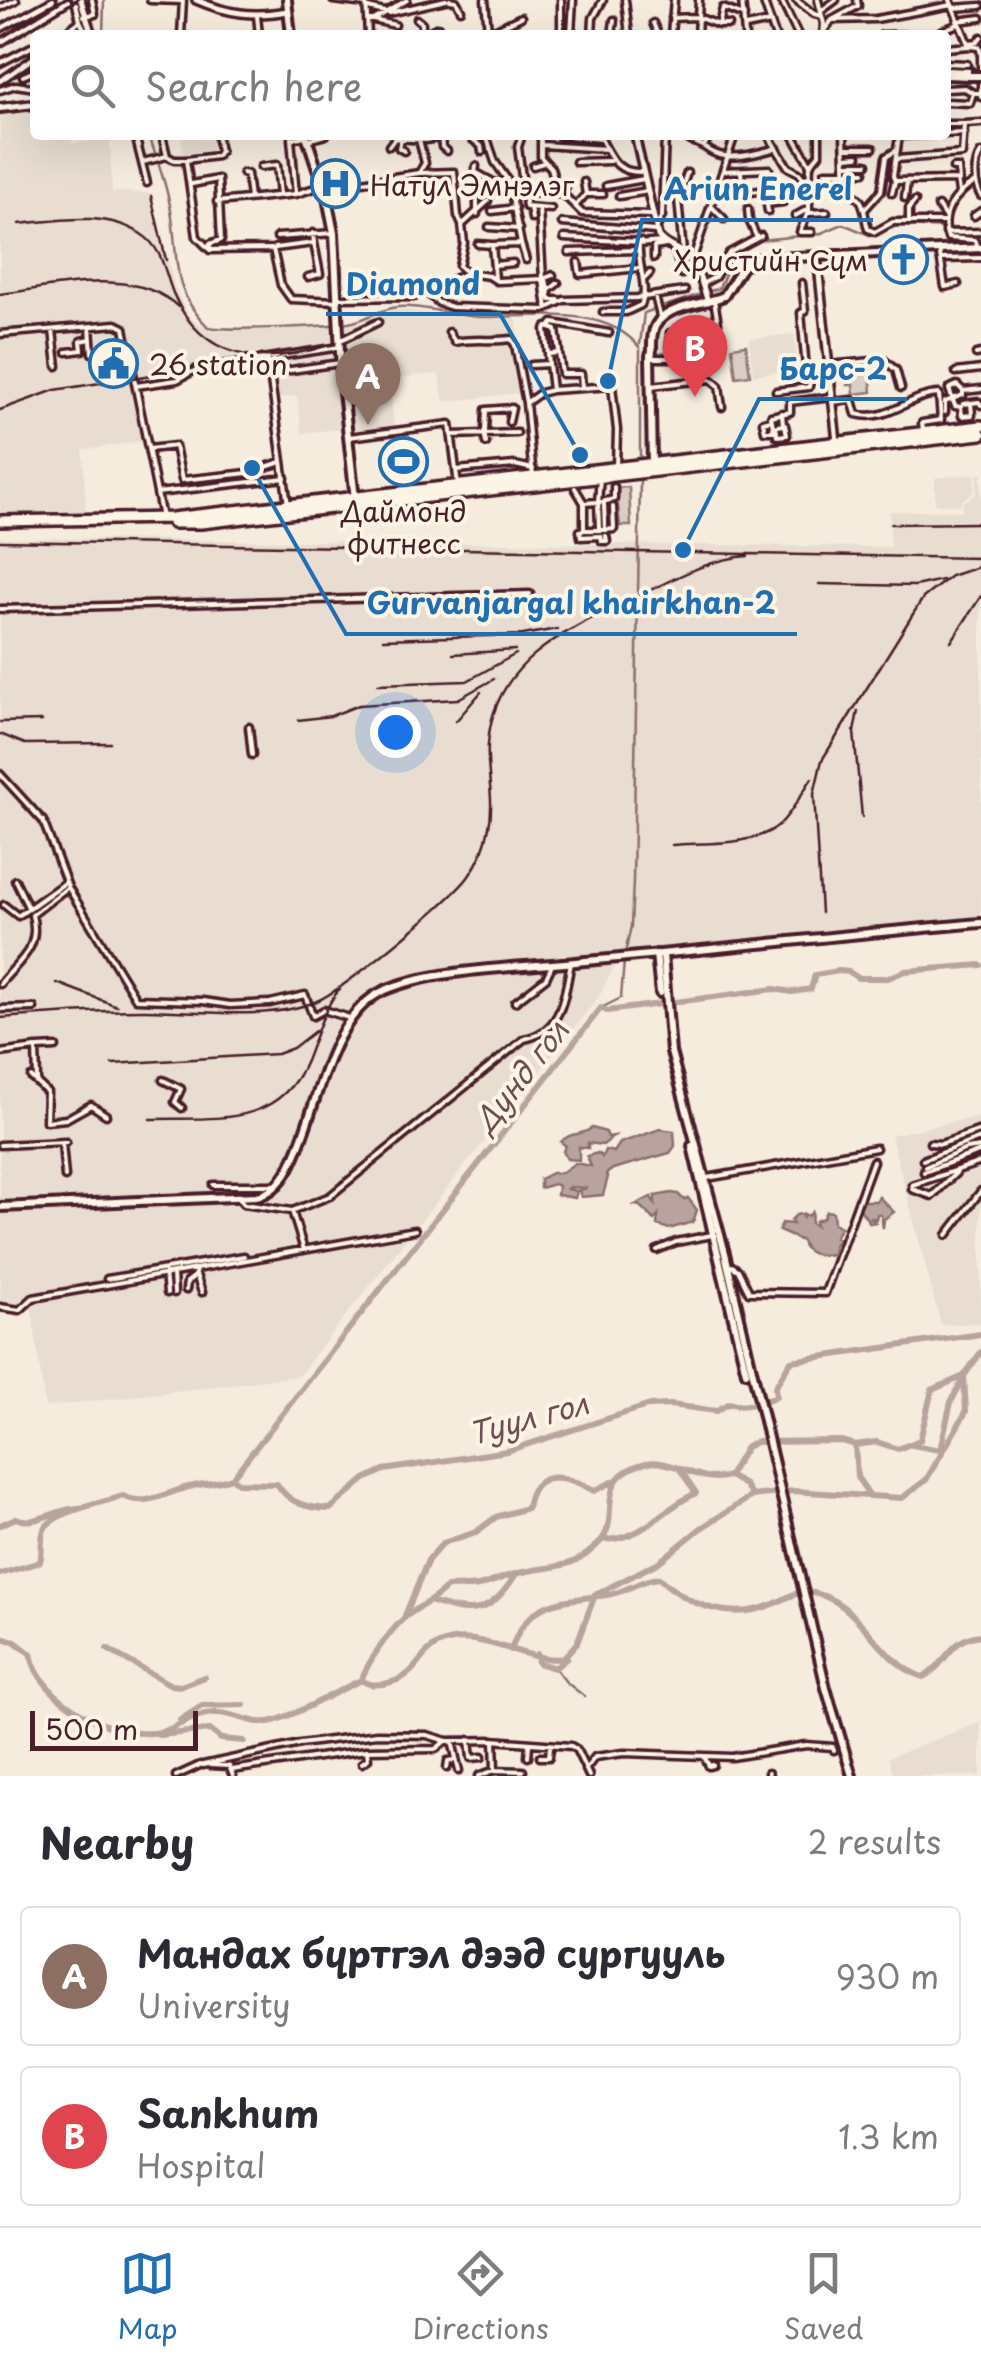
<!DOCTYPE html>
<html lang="en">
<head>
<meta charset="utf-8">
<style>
  :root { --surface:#fff; --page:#f7f7f7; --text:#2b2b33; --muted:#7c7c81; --line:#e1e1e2; --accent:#1f6fb2 }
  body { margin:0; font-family:"Playpen Sans",sans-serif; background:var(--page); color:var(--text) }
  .scale { position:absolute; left:30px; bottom:25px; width:168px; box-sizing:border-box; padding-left:10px; border:5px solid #4a1f2b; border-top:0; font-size:28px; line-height:35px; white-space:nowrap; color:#4a1f2b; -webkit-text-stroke:8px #fcf5e5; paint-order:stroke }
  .you { position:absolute; left:395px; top:732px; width:35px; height:35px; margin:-25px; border:8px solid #fff; border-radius:50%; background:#1a73e8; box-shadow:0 0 0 15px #1a73e833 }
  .badge { display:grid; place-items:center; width:65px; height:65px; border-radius:50%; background:var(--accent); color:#fff; font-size:32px; font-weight:700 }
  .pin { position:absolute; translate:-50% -82px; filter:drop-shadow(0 2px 5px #0008) }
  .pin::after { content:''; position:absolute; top:52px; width:35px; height:30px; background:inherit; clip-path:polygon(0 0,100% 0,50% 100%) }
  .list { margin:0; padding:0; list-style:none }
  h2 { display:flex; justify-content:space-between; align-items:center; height:130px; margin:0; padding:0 40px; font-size:42px }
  h2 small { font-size:32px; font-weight:400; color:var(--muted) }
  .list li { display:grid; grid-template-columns:65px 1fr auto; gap:30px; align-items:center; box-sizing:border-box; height:140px; margin:0 20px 20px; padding:0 20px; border:2px solid var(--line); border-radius:10px }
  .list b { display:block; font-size:38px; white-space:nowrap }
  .list p { margin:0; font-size:32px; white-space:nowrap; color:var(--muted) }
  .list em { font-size:32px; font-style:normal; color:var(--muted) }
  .icon { flex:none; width:55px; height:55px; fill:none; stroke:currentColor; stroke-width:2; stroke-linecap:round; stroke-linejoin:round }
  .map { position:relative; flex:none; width:981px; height:1776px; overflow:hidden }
  .search { position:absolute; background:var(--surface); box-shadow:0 10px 40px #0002; left:30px; right:30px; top:30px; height:110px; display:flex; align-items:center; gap:25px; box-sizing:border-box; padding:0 35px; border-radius:10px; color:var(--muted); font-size:38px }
  .sheet { height:450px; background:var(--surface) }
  nav { display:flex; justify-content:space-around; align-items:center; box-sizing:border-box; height:140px; border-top:2px solid var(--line); background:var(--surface); font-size:28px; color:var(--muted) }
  nav a { display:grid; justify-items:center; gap:5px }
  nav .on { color:var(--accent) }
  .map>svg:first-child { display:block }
  .built { fill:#e8ddd0 }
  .green { fill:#dbcec4; stroke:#927678; stroke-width:2.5 }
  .water { fill:#b8a39e; stroke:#8c6e70; stroke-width:2.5 }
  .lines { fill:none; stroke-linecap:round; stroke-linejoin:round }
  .stream { stroke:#8c6e70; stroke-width:2.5 }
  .river { stroke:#b8a39e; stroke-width:6 }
  .minor-casing { stroke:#4a1f2b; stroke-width:11 }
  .tertiary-casing { stroke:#4a1f2b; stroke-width:12 }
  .secondary-casing { stroke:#4a1f2b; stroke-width:14 }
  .trunk-casing { stroke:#4a1f2b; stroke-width:16 }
  .minor { stroke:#fcf5e5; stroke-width:4 }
  .tertiary { stroke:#fcf5e5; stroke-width:5 }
  .secondary { stroke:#fcf5e5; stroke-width:6 }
  .trunk { stroke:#fcf5e5; stroke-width:9 }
  .rail { stroke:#4a1f2b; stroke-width:2.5 }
  .secondary-bridge-casing { stroke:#4a1f2b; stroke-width:14; stroke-linecap:butt }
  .secondary-bridge { stroke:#fcf5e5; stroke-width:6 }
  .labels { text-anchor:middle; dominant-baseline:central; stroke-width:8; stroke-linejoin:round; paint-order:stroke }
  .poi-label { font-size:28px; fill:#4a1f2b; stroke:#fcf5e5; text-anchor:start }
  .water-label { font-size:30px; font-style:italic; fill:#704d53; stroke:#fcf5e5 }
  .leader { fill:none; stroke:#1f6fb2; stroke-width:4 }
  .callout-dot { fill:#1f6fb2; stroke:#fcf5e5; stroke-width:4 }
  .callout-label { font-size:30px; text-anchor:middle; font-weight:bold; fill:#1f6fb2; stroke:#fcf5e5; stroke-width:8; stroke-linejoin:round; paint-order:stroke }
</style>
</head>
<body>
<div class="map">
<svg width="981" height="1776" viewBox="0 0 981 1776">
  <rect width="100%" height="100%" fill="#f5ecde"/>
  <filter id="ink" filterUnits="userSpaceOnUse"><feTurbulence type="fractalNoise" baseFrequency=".01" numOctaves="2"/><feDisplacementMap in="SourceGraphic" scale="20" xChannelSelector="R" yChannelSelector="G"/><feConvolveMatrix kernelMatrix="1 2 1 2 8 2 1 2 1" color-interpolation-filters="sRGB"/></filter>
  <g filter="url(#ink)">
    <path class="built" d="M35,109V135H71L72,143L110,139L112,192L152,193L175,289L190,318L212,331L335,327L361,322L395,309L480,319L516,318L525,392L444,402L439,374L384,379L385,389H390L395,430L353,435L351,428L302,433L297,396L271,399L266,364L134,384L144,441L83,450L86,518L0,517V113Z
      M181,135H211L212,150L183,154Z
      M794,334L798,369L753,375L749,339Z
      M975,474L974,493L963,499L960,505L935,504V478Z
      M977,474H981V921L621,954L598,998L298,1376L45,1407L32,1309L0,1312V538L890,547V511H962L963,502L976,495Z
      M981,1116V1323L941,1325L891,1135Z
      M981,1722V1776H894L888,1758Z"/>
    <path class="green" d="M746,345L750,375L736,377L732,347Z
      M870,373L872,392L854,394L853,385H848L851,376Z
      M629,487L631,526H620L616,488Z"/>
    <path class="water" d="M592,1128L606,1132L608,1137L614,1136L603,1145L588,1143V1148L579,1147V1160L567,1159L563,1151L566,1146L561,1142C571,1131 579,1137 592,1128Z
      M660,1129L674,1131L675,1146L670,1153L613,1169L606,1174L608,1177L603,1195L581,1197L579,1190L587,1188L569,1187L567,1189L577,1191L575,1198L557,1195L558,1186L554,1184L540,1188V1179L552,1173H561L575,1163L591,1166L587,1156L598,1153L602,1157L605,1150L614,1152L620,1143Z
      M671,1193L678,1194L684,1200L688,1198L697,1210L693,1222L669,1229L657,1225L658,1215L654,1220L640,1206L635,1205L651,1197L655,1204V1196Z
      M879,1197L894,1212L884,1219L883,1228L881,1215L877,1214L876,1219L869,1217L875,1222L870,1223L859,1208L864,1201H876Z
      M826,1211L833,1212L834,1223L841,1227L835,1237L840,1240L835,1243L833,1254C820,1256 805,1255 802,1241L779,1231L782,1223L793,1224L791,1220L796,1215L802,1214L803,1217L804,1214L808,1216L812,1212L811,1223L816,1226L815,1221L823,1218Z"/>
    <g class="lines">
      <path class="stream" d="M103,35L104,0
        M149,135C157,160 167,185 171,211C179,259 170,289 208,327C229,331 332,327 353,322C368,318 381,309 397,307C425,305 453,316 480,317C531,318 604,303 640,348V461
        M640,344L644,313L719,288L733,256L760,240L819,234L843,224L872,236L897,226L981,229
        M625,954L631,926L633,881L640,479
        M601,1008L621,998L624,961
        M555,1668L566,1682L585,1697"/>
      <path class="river" d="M855,1445L877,1442L898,1449L920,1440L932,1390L964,1376
        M912,1445L940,1450L951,1402L964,1377
        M729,1476L745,1485L752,1496
        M232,1478L601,1008L607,1011L774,989L792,992L811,989L815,975L839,971L849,972L858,978H888L905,971L981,965
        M0,1525L16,1518C34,1527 58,1508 79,1508
        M602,1540C646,1539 658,1511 696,1493L679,1468
        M0,1574L40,1562C43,1551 40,1540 44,1530C50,1513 105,1502 123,1496C146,1507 163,1494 185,1488C201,1484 217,1483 232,1478L238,1483L277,1484C289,1504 308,1508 330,1509L365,1479L384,1470L507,1451L647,1406L671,1405L716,1411L729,1403C745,1409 762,1403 776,1396L775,1387L791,1361L981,1334
        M432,1602C474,1617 492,1613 516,1574
        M404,1618L428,1560L443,1543L476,1532L496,1517L527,1508C533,1467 564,1474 594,1491L614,1481
        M0,1638L14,1641L31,1654C38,1700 116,1741 160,1732C182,1727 192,1713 217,1713C237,1713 256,1728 277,1720C306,1710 333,1693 361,1680C370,1659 386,1636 402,1620C415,1607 434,1602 447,1587C457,1586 468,1588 478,1586C491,1583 502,1577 515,1574C549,1564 572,1573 600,1542C622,1518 593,1481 639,1465C671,1453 696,1486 729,1476L746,1447L756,1442L842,1441L855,1445L857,1477L870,1496L902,1498L926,1480L966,1412L964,1376L981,1352
        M107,1649L171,1685L181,1686L204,1677
        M511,1650C528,1598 563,1601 607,1595C625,1593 640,1579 659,1578C690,1607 732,1621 771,1605C782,1601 795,1591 807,1592C859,1596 877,1663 923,1677C947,1666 948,1638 981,1635
        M537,1654L538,1663L555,1668L567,1658
        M361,1680C369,1685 373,1685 383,1684C419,1678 415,1656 439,1644C478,1626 526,1664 563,1658L577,1643L595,1595L659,1562L701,1528L752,1496L793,1491L869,1496
        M180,1720L202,1706L244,1705
        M159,1735L210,1730L221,1739L244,1741"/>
      <defs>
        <path id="minor" d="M150,0L181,1
          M333,0L366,4
          M366,0L368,35
          M450,0L456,1L461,10
          M485,0L488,30
          M561,0V35
          M625,0L629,35
          M742,0L745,35
          M763,0L775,35
          M781,0L798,35
          M796,0L814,14L822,16
          M818,0L824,24L823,35
          M950,0L969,46
          M0,8L16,0
          M368,8L389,13L446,0
          M953,8L981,6
          M821,11L836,0
          M84,16L95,14L92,0
          M257,16L259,35
          M672,18L697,17L719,25L723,8L744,16
          M417,19L422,23V35
          M369,20H373L407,0
          M373,20L395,25
          M832,20L876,19L952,5
          M80,21L87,35
          M957,21L981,18
          M653,23L658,35
          M719,25H729
          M746,27L771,22
          M0,29L53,0
          M823,32L832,20L858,6L857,0
          M488,33L521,17
          M53,35L64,33L80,21L76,4
          M181,35L183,0
          M431,35L432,30L438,27
          M571,35L573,0
          M592,35L593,18L603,0
          M612,35L614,20
          M671,35L674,0
          M697,35L699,0
          M882,35L934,34L958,24
          M0,43L68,1
          M968,43L977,42L981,37
          M969,46L979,47L981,53
          M946,48L969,46
          M981,55V97
          M0,63L35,45
          M946,63L967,64
          M23,76L35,71
          M0,81L35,57
          M946,89L965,88L973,93
          M0,90L16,85L35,88
          M946,102L970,103L973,93H979
          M946,124H964
          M135,135L147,183
          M162,135L167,156L174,160H186
          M441,135L442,147L447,151
          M467,135L481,146L482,152
          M486,135L495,162L509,182L521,244L492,245L495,279
          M522,135L518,147L526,207L539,208L543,279L553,275
          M541,135V157L551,168L553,175
          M558,135L601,139C612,159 616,173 643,172
          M689,135L690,141C701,143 703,147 712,152C730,162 758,153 777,148
          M768,135L788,167L799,173L809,186
          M793,135L810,165
          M844,135L846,191C868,199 862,210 868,229L875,232L893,222H944
          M401,139L399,148L404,151
          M307,140L326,135
          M542,145L606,149
          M389,146L395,138L426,140L441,137
          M704,146L710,135
          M845,148H873
          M981,153C973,164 974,185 981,196
          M845,157L858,156
          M897,159L962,154L964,124L981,123
          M143,162L167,156
          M576,162L610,161
          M845,164H867
          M476,166L475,172L495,183L507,180
          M533,166L543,163
          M261,167L277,165L280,195
          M953,168H958L959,181
          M723,171L769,169
          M741,172L742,183L749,192L809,186V213L827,212
          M825,172H864
          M243,173L247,174L250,198
          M419,173L454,172L458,216L462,225
          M975,182C955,194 939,214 948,238L974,240L979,248
          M192,184L218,179L221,240L210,244V250L273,249L281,285L291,299L339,301
          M606,186L644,179
          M809,186L810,165L819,154V135
          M764,189L768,211
          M959,192L957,180L895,181L893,176L899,136L964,133
          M526,193L563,194L582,213L651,215
          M558,193L559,187H566
          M892,193L895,181
          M296,194L291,139L305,136
          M586,194H603
          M326,195L341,191L349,184L419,173L425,163L419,140
          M619,196L648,191
          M905,198L907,181
          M217,202L296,194L321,186
          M767,204L783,202
          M576,205L586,194L584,182
          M711,206L724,219
          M938,206L945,217
          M530,208L532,219
          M539,208L551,209
          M748,209L749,220L757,238
          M864,210L881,191L886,157L897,150
          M492,211L515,208
          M808,212L800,232H812
          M477,214V189
          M795,216L808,209
          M974,216L981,211
          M909,222V208L915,201
          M562,223L655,231L662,216L665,135
          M489,227L519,229
          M946,233L981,232
          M277,237L334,233
          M564,238L641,242
          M478,244L492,245
          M521,244L526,260
          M275,248L314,243L313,233
          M674,248L682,274
          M939,249L945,287L958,284
          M210,250L197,237L186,160L217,156L220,151L217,135
          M569,252L638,250
          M683,252L678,199L687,173
          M654,258V247L666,245
          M941,259L981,258
          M692,261L735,135
          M578,262L580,274L639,268
          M495,265L513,263
          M694,265L703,267L723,261
          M467,273L459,266L464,243L462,225L488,201
          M308,277L320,274L314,243
          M546,279L550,300H559
          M643,280L650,273
          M802,283L805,311L801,313L806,369L829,368
          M702,284L715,277L729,253L761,236
          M548,291L558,283
          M426,292L439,303L452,307L543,310L564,300L637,298L685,291
          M655,296L660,316
          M339,298L414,297L467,273L489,276L497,281L543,279L547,309
          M603,312H626L641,305C649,288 637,264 639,244L661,242
          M90,327L92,353
          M550,327L553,323L609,333
          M689,327L718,323L714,300
          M53,330L57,366
          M449,332L455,342C475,338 492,342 511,339L515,345L526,403L533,477
          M670,333L674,356
          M0,334L116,324L124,328L162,518
          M339,341L378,322
          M67,352L82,350L81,341L91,339
          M548,354L545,329L547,327L556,330L559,351
          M976,354L981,353
          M651,358H676
          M268,359L288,505
          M549,364L548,354L559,353L562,374H581L582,388
          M828,365L884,360L896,370L901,388
          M956,372L981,369
          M270,373L340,363
          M136,386L177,380L197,369L340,347
          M651,386L711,379L719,386L722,407
          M552,390L612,386L617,430L616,467
          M776,391L809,387L812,369
          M832,402L852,400L856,414C889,423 908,395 939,394L941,420L922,423L923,430
          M526,403L540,393L552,390L549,364L531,365
          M971,403L972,415L962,416L961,407L955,406L949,389L957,385L963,391L981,389
          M963,404L979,402L981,405
          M945,412V402L963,395V391
          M782,413L783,425L773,427L771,416L790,412V402L832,397
          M771,420L763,422L765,431H777
          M776,427L777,436L787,435L785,425
          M484,432L486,443
          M485,432L486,410L512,408L509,422
          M452,435L517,433
          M349,437L450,424L458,485
          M149,449L175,446L182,480L248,473L281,462
          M456,470L515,465L533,469
          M600,477L598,503L614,499V487
          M575,488L584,503
          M157,493L285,478
          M597,502L584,503V530L580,531L581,537L601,536L602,541H607L606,536
          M598,503L599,528
          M585,530H605L604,504
          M605,530L614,529L613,507
          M0,609L530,594
          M249,727L252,755
          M0,774L43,821L68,887L136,999L203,1001L230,1005L270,1003L305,995L313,1016L324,1010L349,1018
          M15,880L28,907
          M4,905L18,916L66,882
          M0,984C19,961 41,948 32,915L68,887
          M515,1002L546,978L552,965
          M0,1009L34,1008
          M38,1048L56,1047
          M0,1053L36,1048L37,1080
          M31,1077L47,1092L46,1121L66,1119L91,1105L106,1115
          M163,1080L181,1089L175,1102L182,1108
          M62,1143L65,1177
          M930,1143L941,1144L981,1130
          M0,1145L66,1142
          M923,1160L980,1138L981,1141
          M925,1167L966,1149L981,1147
          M924,1172L981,1151
          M707,1178L876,1148
          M213,1185H273
          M912,1185L981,1162
          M912,1189L932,1196L957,1172
          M238,1197L244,1204L292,1211L304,1250
          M292,1211L330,1196L524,1039C564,1031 564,994 571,963
          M947,1235L981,1191
          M657,1250L676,1242L712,1235
          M728,1269L732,1266L738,1270L749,1292L825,1293L873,1161
          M165,1273L167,1293
          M173,1273L174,1293
          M196,1275L202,1292
          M107,1279L244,1256
          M186,1290L187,1282L196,1275L195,1269
          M0,1307L20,1310L33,1298L415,1230
          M469,1740L471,1758L482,1757
          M452,1741L459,1771
          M704,1756L709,1766L713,1765
          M528,1757L529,1745
          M540,1757H549L550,1747
          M362,1763L368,1759L367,1751
          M203,1765L300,1744L377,1734L427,1735L447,1741L492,1740L571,1746L576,1749L589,1776
          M210,1765L229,1766L233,1776
          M447,1768L448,1761L455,1760
          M232,1770L366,1750L436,1749L445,1741
          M495,1770L523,1771
          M585,1770L595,1757L624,1753L732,1757L806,1745L833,1747L834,1750
          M768,1773L769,1776
          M176,1776L200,1765
          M479,1776L495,1770L494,1740"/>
        <path id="tertiary" d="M81,0L92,35
          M196,0C228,14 253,17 288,11
          M635,135L658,236C666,247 676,247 686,255C698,264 703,288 708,302
          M817,256L837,442"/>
        <path id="secondary" d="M287,0L291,35
          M946,71L970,72
          M946,75L970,76
          M0,108L35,104
          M306,135L327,198L334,233L341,373L355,499
          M650,355L652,464
          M651,358C653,350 651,342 653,333C659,304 702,306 724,296L742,267L755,259L981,248
          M656,954L660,993
          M663,954L671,1052L725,1253L826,1688L852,1776
          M692,1146L746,1372
          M0,1207L256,1196C316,1188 307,1027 383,991C434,968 529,967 586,961C718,949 849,934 981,923"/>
        <path id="trunk" d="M0,521L172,518L981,426
          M173,523H201L981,434"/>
      </defs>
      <use href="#minor" class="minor-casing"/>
      <use href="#tertiary" class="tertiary-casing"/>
      <use href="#secondary" class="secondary-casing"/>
      <use href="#trunk" class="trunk-casing"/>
      <use href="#minor" class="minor"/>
      <use href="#tertiary" class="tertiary"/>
      <use href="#secondary" class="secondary"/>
      <use href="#trunk" class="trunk"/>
      <path class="rail" d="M151,196L166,260
        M20,224C60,220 106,211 141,234C163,248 164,271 173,293C203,363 264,366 329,345
        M0,294C53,288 135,265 178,307
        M0,410L55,390L243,361
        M891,524L981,523
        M0,541L981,558
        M819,584L915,586L942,580
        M383,639L523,635L557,629
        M951,642L981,596
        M453,654L515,650
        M378,684L467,681L516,654
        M858,711L854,732L862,817
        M298,720L331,716L359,705L458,699L494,679
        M456,721L481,692
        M0,722L42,721
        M0,734L25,744L110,743
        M672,845C704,842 755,847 780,824C793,811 802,793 812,778
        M821,913L814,794L822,760L923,598L951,576L981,566
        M57,983L117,1006
        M0,1018C48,1015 96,1010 144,1010C196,1010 268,1022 317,1001C343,990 453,899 469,876C479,862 486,844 489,827C495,800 486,771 488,744C493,663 564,631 628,601C667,583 705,559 748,556
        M112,1064L277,1054L293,1048L315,1031
        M150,1119C212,1117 278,1129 306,1061C316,1036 323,1010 339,989"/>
      <defs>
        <path id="secondary-bridge" d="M970,76H981"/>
      </defs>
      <use href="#secondary-bridge" class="secondary-bridge-casing"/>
      <use href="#secondary-bridge" class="secondary-bridge"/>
    </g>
  </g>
  <defs>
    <symbol id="hospital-ring" viewBox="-11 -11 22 22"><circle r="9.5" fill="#fcf5e5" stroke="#1f6fb2" stroke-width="1.5"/><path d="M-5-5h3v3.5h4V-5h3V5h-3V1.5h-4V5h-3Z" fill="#1f6fb2"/></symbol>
    <symbol id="church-ring" viewBox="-11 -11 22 22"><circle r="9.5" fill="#fcf5e5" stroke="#1f6fb2" stroke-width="1.5"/><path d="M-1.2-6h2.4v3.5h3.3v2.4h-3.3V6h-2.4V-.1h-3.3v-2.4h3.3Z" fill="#1f6fb2"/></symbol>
    <symbol id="civic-ring" viewBox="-11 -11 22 22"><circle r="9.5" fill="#fcf5e5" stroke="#1f6fb2" stroke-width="1.5"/><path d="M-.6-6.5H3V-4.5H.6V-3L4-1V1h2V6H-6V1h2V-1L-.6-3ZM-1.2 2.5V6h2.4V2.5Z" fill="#1f6fb2"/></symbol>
    <symbol id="stadium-ring" viewBox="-11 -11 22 22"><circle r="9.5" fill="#fcf5e5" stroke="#1f6fb2" stroke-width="1.5"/><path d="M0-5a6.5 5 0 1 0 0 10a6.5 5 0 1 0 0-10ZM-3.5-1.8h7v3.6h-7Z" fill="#1f6fb2"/></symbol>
  </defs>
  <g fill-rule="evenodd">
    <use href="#hospital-ring" x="308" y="156" width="55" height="55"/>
    <use href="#church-ring" x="876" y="232" width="55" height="55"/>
    <use href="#civic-ring" x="86" y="336" width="55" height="55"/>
    <use href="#stadium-ring" x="376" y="434" width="55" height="55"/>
  </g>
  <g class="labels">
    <g class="poi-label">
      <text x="370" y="184">Натул Эмнэлэг</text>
      <text x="868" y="259" text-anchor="end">Христийн Сүм</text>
      <text x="149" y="363">26 station</text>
      <text x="404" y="510" text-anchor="middle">Даймонд<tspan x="404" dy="32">фитнесс</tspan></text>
    </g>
    <g class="water-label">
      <text transform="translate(520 1075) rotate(-52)">Дунд гол</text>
      <text transform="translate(528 1417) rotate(-15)">Туул гол</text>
    </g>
  </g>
  <path class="leader" d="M608 381L642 220H873M580 455L500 314H326M683 550L759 399H907M252 468L346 634H797"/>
  <g class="callout-dot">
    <circle cx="608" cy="381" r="10"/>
    <circle cx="580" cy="455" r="10"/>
    <circle cx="683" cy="550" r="10"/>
    <circle cx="252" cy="468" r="10"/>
  </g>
  <g class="callout-label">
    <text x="758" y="200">Ariun Enerel</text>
    <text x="413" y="295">Diamond</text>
    <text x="833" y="380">Барс-2</text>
    <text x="571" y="614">Gurvanjargal khairkhan-2</text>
  </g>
</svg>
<div class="scale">500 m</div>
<div class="you"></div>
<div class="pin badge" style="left:368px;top:425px;background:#8d6e63">A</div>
<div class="pin badge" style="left:695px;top:397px;background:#e0444e">B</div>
<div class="search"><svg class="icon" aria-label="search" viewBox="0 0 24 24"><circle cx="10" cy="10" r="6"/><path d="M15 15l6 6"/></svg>Search here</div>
</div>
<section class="sheet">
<h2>Nearby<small>2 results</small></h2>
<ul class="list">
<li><span class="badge" style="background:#8d6e63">A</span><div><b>Мандах бүртгэл дээд сургууль</b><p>University</p></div><em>930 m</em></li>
<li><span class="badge" style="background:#e0444e">B</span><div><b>Sankhum</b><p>Hospital</p></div><em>1.3 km</em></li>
</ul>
</section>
<nav>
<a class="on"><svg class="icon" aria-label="map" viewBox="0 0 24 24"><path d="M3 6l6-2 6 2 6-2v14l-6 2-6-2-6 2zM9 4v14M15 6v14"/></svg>Map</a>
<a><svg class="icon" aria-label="directions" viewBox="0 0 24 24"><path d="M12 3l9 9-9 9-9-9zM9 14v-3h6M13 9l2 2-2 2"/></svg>Directions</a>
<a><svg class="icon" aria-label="saved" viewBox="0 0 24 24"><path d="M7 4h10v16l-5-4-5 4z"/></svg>Saved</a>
</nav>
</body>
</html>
